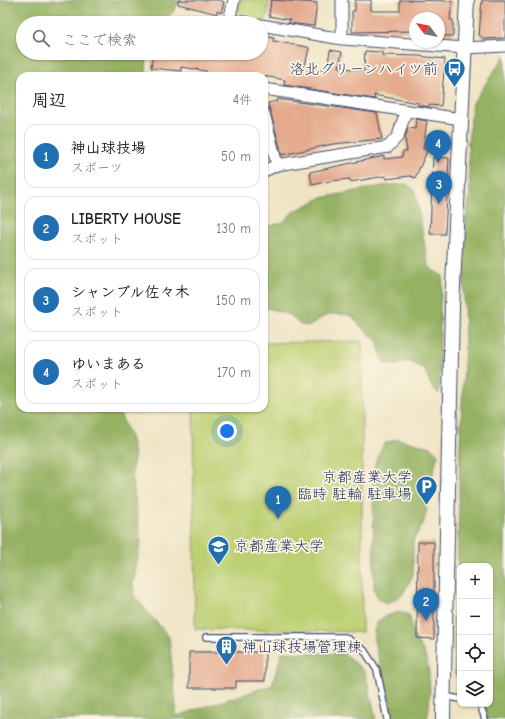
<!DOCTYPE html>
<html lang="ja">
<head>
<meta charset="utf-8">
<style>
  :root { --surface:#fff; --page:#f2f2f2; --text:#202124; --muted:#757577; --line:#e0e0e0; --accent:#1f6fb2 }
  body { margin:0; font-family:"Comic Neue","Klee One",sans-serif; background:var(--page); color:var(--text) }
  .controls { position:absolute; right:12px; bottom:12px; display:grid; overflow:hidden; border-radius:8px; box-shadow:0 1px 3px #0004 }
  .controls button { width:36px; height:36px; display:grid; place-items:center; padding:0; border:0; border-bottom:1px solid var(--line); background:var(--surface); color:var(--text); font:20px sans-serif }
  .compass { position:absolute; left:409px; top:12px; width:36px; height:36px; border-radius:50%; background:var(--surface); box-shadow:0 1px 3px #0004; rotate:302deg }
  .you { position:absolute; left:227px; top:431px; width:14px; height:14px; margin:-10px; border:3px solid #fff; border-radius:50%; background:#1a73e8; box-shadow:0 0 0 6px #1a73e833 }
  .badge { display:grid; place-items:center; width:26px; height:26px; border-radius:50%; background:var(--accent); color:#fff; font-size:13px; font-weight:700 }
  .pin { position:absolute; translate:-50% -33px; filter:drop-shadow(0 1px 2px #0008) }
  .pin::after { content:''; position:absolute; top:21px; width:14px; height:12px; background:inherit; clip-path:polygon(0 0,100% 0,50% 100%) }
  .list { margin:0; padding:0; list-style:none }
  h2 { display:flex; justify-content:space-between; align-items:center; height:52px; margin:0; padding:0 16px; font-size:17px }
  h2 small { font-size:13px; font-weight:400; color:var(--muted) }
  .list li { display:grid; grid-template-columns:26px 1fr auto; gap:12px; align-items:center; box-sizing:border-box; height:64px; margin:0 8px 8px; padding:0 8px; border:1px solid var(--line); border-radius:12px }
  .list b { display:block; font-size:15px; white-space:nowrap }
  .list p { margin:0; font-size:13px; white-space:nowrap; color:var(--muted) }
  .list em { font-size:13px; font-style:normal; color:var(--muted) }
  .icon { flex:none; width:22px; height:22px; fill:none; stroke:currentColor; stroke-width:2; stroke-linecap:round; stroke-linejoin:round }
  .map { position:relative; flex:none; width:505px; height:719px; overflow:hidden }
  .search { position:absolute; background:var(--surface); box-shadow:0 1px 3px #0004; left:16px; top:16px; width:252px; height:44px; display:flex; align-items:center; gap:10px; box-sizing:border-box; padding:0 14px; border-radius:22px; color:var(--muted); font-size:15px }
  .panel { position:absolute; background:var(--surface); box-shadow:0 1px 3px #0004; left:16px; top:72px; width:252px; height:340px; border-radius:12px }
  .map>svg:first-child { display:block }
  .green { fill:#bccf72; stroke:#6c7f68 }
  .forest { fill:#95b264; stroke:#587061 }
  .building { fill:#e4aa8e }
  .lines { fill:none; stroke-linecap:round; stroke-linejoin:round }
  .service-casing { stroke:#3b4a6d; stroke-width:8 }
  .minor-casing { stroke:#3b4a6d; stroke-width:13 }
  .tertiary-casing { stroke:#3b4a6d; stroke-width:16 }
  .service { stroke:#fff; stroke-width:5.5 }
  .minor { stroke:#fff; stroke-width:11 }
  .tertiary { stroke:#fff; stroke-width:14 }
  .labels { text-anchor:middle; dominant-baseline:central; stroke-width:3.5; stroke-linejoin:round; paint-order:stroke }
  .poi-label { font-size:15px; fill:#1b2f5e; stroke:#fcf5e5; text-anchor:end }
</style>
</head>
<body>
<div class="map">
<svg width="505" height="719" viewBox="0 0 505 719">
  <rect width="100%" height="100%" fill="#fcf5e5"/>
  <filter id="ink" filterUnits="userSpaceOnUse"><feTurbulence type="fractalNoise" baseFrequency=".025" numOctaves="2"/><feDisplacementMap in="SourceGraphic" scale="8" xChannelSelector="R" yChannelSelector="G"/><feConvolveMatrix kernelMatrix="1 2 1 2 8 2 1 2 1" color-interpolation-filters="sRGB"/></filter>
  <filter id="wash" filterUnits="userSpaceOnUse"><feTurbulence type="fractalNoise" baseFrequency=".012" numOctaves="4" result="noise"/><feDisplacementMap in="SourceGraphic" scale="16" xChannelSelector="R" yChannelSelector="G"/><feGaussianBlur stdDeviation="0.9" result="paint"/><feColorMatrix in="noise" values="0 0 0 0 0 0 0 0 0 0 0 0 0 0 0 0 0 1.4 0 .05"/><feComposite in="paint" operator="in"/></filter>
  <g filter="url(#wash)">
    <rect width="100%" height="100%" fill="#efe3c3"/>
    <path class="green" d="M240,0H269L266,21L241,17L238,11Z
      M362,341V632L195,629L193,408H264V343Z"/>
    <path class="forest" d="M0,0H180L173,12L161,23H23V53H147L146,76H20V408H117C124,423 133,439 134,456C134,463 131,470 132,478L141,541L133,584L134,596L169,637L177,716L272,685L282,652L345,654L365,672L376,719H0Z
      M505,55V719H485V704H490V566H460V679L455,675L453,618L457,598L460,446L465,344L463,242L470,194L468,142L473,103Z
      M406,184L415,190L428,264L432,270L443,276L440,305L439,394L431,386L425,369L409,361L395,365L383,363L377,341L361,327L352,316C332,312 326,313 310,326L300,325L290,315L268,308L264,310V227L282,223L293,212L321,198L382,186Z
      M397,439L431,447L438,454L424,505L427,509L423,524L413,540V575L403,594L389,603H385L378,598L374,589L373,474L376,460L384,444Z
      M400,612L409,615C412,622 411,630 414,636C417,643 423,648 425,655C431,670 431,703 427,719H394L374,640C373,619 381,617 400,612Z"/>
    <g id="blocks">
      <path class="building" d="M178,0H220L224,2L221,13L217,11V14L178,4Z
        M271,0L317,3L314,26L289,23L290,20L269,16Z
        M355,0H371V10L373,11H400V0L452,1L450,20H453V36H439V18H415V31L352,32V11H355Z
        M482,0H505V38L484,39L479,35Z
        M261,36L274,38L273,41L307,47L309,48L305,66L327,70L330,50L342,52L339,67L364,71L365,51L382,52V55L418,56L445,59L441,106L429,105V107L418,105V103L374,95L375,99L284,85L285,80L264,76H216L206,75V71L181,67V71L151,68L153,53H229L254,56L255,53H261Z
        M277,99L377,113L382,139L333,144L282,155L268,103L277,101Z
        M416,119L427,121L423,149H428L415,178L410,176L386,179V176L350,182V179L330,181L312,185L310,172L384,156V159L402,157L403,151H407L405,139L408,128L415,129Z
        M433,157L449,158L445,234H430Z
        M418,542H434V639L417,638Z
        M189,652H265V681H236V688H189Z"/>
    </g>
  </g>
  <g filter="url(#ink)">
    <use href="#blocks" fill-opacity="0" stroke="#3b4a6d" stroke-width="1"/>
    <g class="lines">
      <defs>
        <path id="service" d="M206,637H345L364,650L377,670L387,719
          M443,696L460,699
          M480,704L485,719"/>
        <path id="minor" d="M234,0L229,20L249,23
          M261,25L342,39V0
          M342,39L465,48L505,46
          M264,89L461,119
          M264,113L277,165L264,171
          M277,165L388,147L398,136L406,111"/>
        <path id="tertiary" d="M443,719L452,307L467,0"/>
      </defs>
      <use href="#service" class="service-casing"/>
      <use href="#minor" class="minor-casing"/>
      <use href="#tertiary" class="tertiary-casing"/>
      <use href="#service" class="service"/>
      <use href="#minor" class="minor"/>
      <use href="#tertiary" class="tertiary"/>
    </g>
  </g>
  <defs>
    <symbol id="bus-pin" viewBox="-11 -11 22 30"><path d="M0 17L-7.5 6A9.5 9.5 0 1 1 7.5 6Z" fill="#1f6fb2" stroke="#fcf5e5"/><path d="M-5-6H5V4H4V6H2V4H-2V6H-4V4H-5ZM-3.5-4V0h7V-4ZM-3.5 1.2v1.5H-2V1.2ZM2 1.2v1.5H3.5V1.2Z" fill="#fff"/></symbol>
    <symbol id="parking-pin" viewBox="-11 -11 22 30"><path d="M0 17L-7.5 6A9.5 9.5 0 1 1 7.5 6Z" fill="#1f6fb2" stroke="#fcf5e5"/><path d="M-3.5-5.5H1a3.5 3.5 0 0 1 0 7H-1V5.5H-3.5ZM-1-3.4V-.6H.8a1.4 1.4 0 0 0 0-2.8Z" fill="#fff"/></symbol>
    <symbol id="university-pin" viewBox="-11 -11 22 30"><path d="M0 17L-7.5 6A9.5 9.5 0 1 1 7.5 6Z" fill="#1f6fb2" stroke="#fcf5e5"/><path d="M0-5L7-2L0 1L-7-2ZM-4 1L0 2.5L4 1V4Q0 6-4 4Z" fill="#fff"/></symbol>
    <symbol id="building-pin" viewBox="-11 -11 22 30"><path d="M0 17L-7.5 6A9.5 9.5 0 1 1 7.5 6Z" fill="#1f6fb2" stroke="#fcf5e5"/><path d="M-4-6H4V6H1V3H-1V6H-4ZM-2.5-4.3h1.7v1.8h-1.7ZM.8-4.3h1.7v1.8H.8ZM-2.5-1h1.7V.8h-1.7ZM.8-1h1.7V.8H.8Z" fill="#fff"/></symbol>
  </defs>
  <g fill-rule="evenodd">
    <use href="#bus-pin" x="442" y="56" width="25" height="34"/>
    <use href="#parking-pin" x="414" y="474" width="25" height="34"/>
    <use href="#university-pin" x="206" y="534" width="25" height="34"/>
    <use href="#building-pin" x="214" y="634" width="25" height="34"/>
  </g>
  <g class="labels">
    <g class="poi-label">
      <text x="438" y="69">洛北グリーンハイツ前</text>
      <text x="412" y="477">京都産業大学<tspan x="412" dy="17">臨時 駐輪 駐車場</tspan></text>
      <text x="234" y="546" text-anchor="start">京都産業大学</text>
      <text x="242" y="647" text-anchor="start">神山球技場管理棟</text>
    </g>
  </g>
</svg>
<div class="controls">
<button>+</button>
<button>−</button>
<button><svg class="icon" aria-label="locate" viewBox="0 0 24 24"><circle cx="12" cy="12" r="6"/><path d="M12 2v4M12 18v4M2 12h4M18 12h4"/></svg></button>
<button><svg class="icon" aria-label="layers" viewBox="0 0 24 24"><path d="M12 4l9 5-9 5-9-5zM3 14l9 5 9-5"/></svg></button>
</div>
<svg class="compass" viewBox="-18 -18 36 36"><path d="M0-13l5 13h-10z" fill="#e53935"/><path d="M0 13l5-13h-10z" fill="#757577"/></svg>
<div class="you"></div>
<div class="pin badge" style="left:278px;top:519px">1</div>
<div class="pin badge" style="left:426px;top:621px">2</div>
<div class="pin badge" style="left:439px;top:204px">3</div>
<div class="pin badge" style="left:438px;top:163px">4</div>
<div class="search"><svg class="icon" aria-label="search" viewBox="0 0 24 24"><circle cx="10" cy="10" r="6"/><path d="M15 15l6 6"/></svg>ここで検索</div>
<section class="panel">
<h2>周辺<small>4件</small></h2>
<ul class="list">
<li><span class="badge">1</span><div><b>神山球技場</b><p>スポーツ</p></div><em>50 m</em></li>
<li><span class="badge">2</span><div><b>LIBERTY HOUSE</b><p>スポット</p></div><em>130 m</em></li>
<li><span class="badge">3</span><div><b>シャンブル佐々木</b><p>スポット</p></div><em>150 m</em></li>
<li><span class="badge">4</span><div><b>ゆいまある</b><p>スポット</p></div><em>170 m</em></li>
</ul>
</section>
</div>
</body>
</html>
